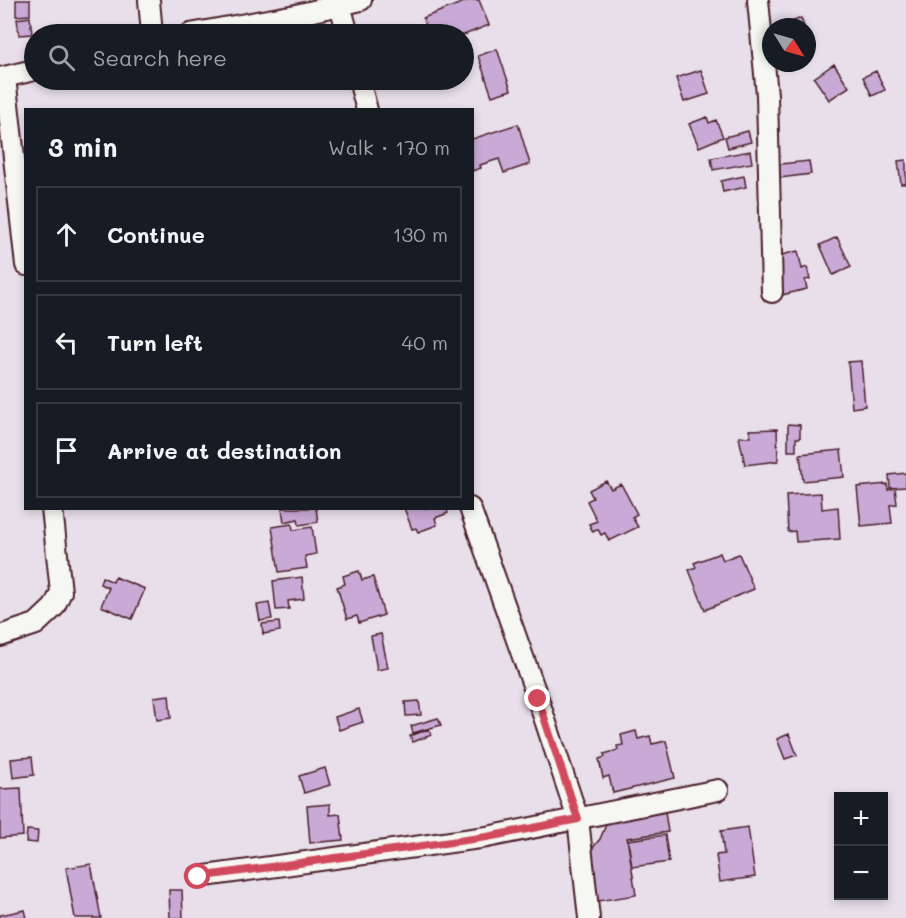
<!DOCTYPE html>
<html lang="en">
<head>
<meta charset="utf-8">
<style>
  :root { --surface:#171b24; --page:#20242c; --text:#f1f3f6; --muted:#9ea1a6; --line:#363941 }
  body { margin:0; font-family:Mali,sans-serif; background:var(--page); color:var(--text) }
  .controls { position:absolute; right:18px; bottom:18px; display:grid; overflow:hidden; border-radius:0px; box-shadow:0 3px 9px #0003 }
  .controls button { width:54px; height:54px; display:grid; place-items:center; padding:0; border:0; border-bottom:2px solid var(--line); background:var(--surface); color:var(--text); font:30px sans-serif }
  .compass { position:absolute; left:762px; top:18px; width:54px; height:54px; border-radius:50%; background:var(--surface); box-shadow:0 3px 9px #0003; rotate:127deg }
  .stop { position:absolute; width:18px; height:18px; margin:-14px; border:4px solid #d1495b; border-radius:50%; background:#fff }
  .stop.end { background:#d1495b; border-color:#fff; box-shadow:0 2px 6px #0008 }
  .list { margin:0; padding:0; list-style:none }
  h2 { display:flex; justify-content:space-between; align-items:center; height:78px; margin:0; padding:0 24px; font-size:26px }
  h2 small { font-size:20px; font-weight:400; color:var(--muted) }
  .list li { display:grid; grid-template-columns:39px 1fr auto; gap:18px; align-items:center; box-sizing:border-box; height:96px; margin:0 12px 12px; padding:0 12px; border:2px solid var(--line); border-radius:0px }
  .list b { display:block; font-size:22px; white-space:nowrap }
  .list em { font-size:20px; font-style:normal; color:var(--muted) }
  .icon { flex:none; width:33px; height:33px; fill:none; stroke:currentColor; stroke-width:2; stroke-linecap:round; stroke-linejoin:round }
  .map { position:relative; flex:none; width:906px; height:918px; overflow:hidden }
  .search { position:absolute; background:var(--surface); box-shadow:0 3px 9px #0003; left:24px; top:24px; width:450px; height:66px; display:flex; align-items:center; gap:15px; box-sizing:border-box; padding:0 21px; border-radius:33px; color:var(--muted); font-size:22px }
  .panel { position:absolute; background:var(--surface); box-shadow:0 3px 9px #0003; left:24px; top:108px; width:450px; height:402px; border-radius:0px }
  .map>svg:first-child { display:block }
  .building { fill:#c9aad6; stroke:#4a1f2b; stroke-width:1.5 }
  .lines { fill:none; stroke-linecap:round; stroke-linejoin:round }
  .street-casing { stroke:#4a1f2b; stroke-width:24 }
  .street { stroke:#f6f6f2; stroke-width:20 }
  .route { stroke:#d1495b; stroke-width:8 }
</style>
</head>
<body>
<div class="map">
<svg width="906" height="918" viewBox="0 0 906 918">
  <rect width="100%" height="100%" fill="#e8dfea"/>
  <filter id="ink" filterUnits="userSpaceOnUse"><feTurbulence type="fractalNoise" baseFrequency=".0167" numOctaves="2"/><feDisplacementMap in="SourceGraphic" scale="12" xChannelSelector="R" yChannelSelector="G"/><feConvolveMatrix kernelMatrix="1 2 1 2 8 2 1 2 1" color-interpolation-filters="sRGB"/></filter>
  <g filter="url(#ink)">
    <path class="building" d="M16,0H30V15L16,16Z
      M469,0H479L489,25L464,35L429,34L423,18Z
      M30,17L32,34L19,35L17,19Z
      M801,18L804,27H788L787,24Z
      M497,49L511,90L492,96L478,56Z
      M834,64L849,87L829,100L814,78Z
      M701,70L709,94L684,102L676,78Z
      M876,71L885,90L872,96L863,77Z
      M707,117L709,123L716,120L723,137L699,147L689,124Z
      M518,124L530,164L504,173L499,159L480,165L481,168L472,171V139Z
      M748,131L751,142L728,148L725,137Z
      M750,151L752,163L713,170L711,158Z
      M906,160V184H901L898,161Z
      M809,161L811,174L772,179L771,165Z
      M744,176L746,187L723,192L721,181Z
      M837,237L851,267L833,275L820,245Z
      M798,251L802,269L807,267L810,279L805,280L807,289L782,295L773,257Z
      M861,361L865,406L852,408L848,362Z
      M788,424L800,425V438H796V451H788Z
      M777,429L778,461L745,465L739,437H751L749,430Z
      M841,450L844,477L803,481L800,454Z
      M906,473V487L890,488L889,475Z
      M606,481L611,489L621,484L637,514L632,517L638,527L609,541L605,533L601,535L598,529L593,532L589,524L597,521L587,501L593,498L589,490Z
      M887,484L888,490L895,488L897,504L890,505L892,523L861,526L857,487Z
      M821,493L822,509L838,507L840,539L796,542L795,531L788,532L786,495Z
      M282,508H316L318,522L299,525L298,519L284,522Z
      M404,508H446L448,513L435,518L437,525L418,532L416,528L412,529Z
      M292,524L293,530L312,527L316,554L305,556L307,568L279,572L272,527Z
      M720,553L723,560L739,554L754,589L705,610L689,570L696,567L694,563Z
      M359,571L362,580L373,577L384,615L359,623L357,616L347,619L337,587L345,584L343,576Z
      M102,577L113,582L115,577L145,589L132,619L101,606L109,588L100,584Z
      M302,577L304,599L288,601L289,609L276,610L273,581Z
      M269,603L272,619L260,621L257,605Z
      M279,622L280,631L263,634L262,624Z
      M381,634L388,668L377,670L371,636Z
      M169,695L171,718L157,720L154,697Z
      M419,701L421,715L406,716L405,702Z
      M359,709L363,722L339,730L335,717Z
      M438,718L441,725L413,733L411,726Z
      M429,729L431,735L413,742L410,736Z
      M636,731L638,739L650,736L652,744L666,741L675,778L613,793L609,776L603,778L599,759L605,757L604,754L618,750L617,746L623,745L621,735Z
      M789,734L797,755L785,759L777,739Z
      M32,757L34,775L13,778L11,759Z
      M325,768L330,785L304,793L299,776Z
      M21,788L23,836L0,838V789Z
      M330,804V815L340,814L343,840L310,843L307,806Z
      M665,812L668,832L627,838L636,895L598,901L591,850L600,839L608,820Z
      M748,827L755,877L720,882L716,855L724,854L721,831Z
      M27,830L38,831L37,843L26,842Z
      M665,835L669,862L632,867L628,840Z
      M91,864L101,918H75L66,868Z
      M169,890H182L183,918H170Z
      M25,910L27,918H0V915Z"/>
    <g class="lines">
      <defs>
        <path id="street" d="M149,0L152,34
          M758,0L767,95L772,292
          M340,5L348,34
          M190,34L296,15L361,0
          M5,77L26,265
          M0,78L34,70
          M359,80L367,110
          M470,508L538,699L578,819L589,918
          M0,636L36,624L54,607L61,592L52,508
          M198,877L487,837L718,790"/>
      </defs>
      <use href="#street" class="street-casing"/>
      <use href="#street" class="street"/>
    </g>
  </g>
  <g class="lines" filter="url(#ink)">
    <path class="route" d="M198,877L487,837L578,819L538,699"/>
  </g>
</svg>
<div class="controls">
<button>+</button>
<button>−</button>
</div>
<svg class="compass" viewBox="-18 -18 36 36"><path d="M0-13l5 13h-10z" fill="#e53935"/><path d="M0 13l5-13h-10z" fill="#9ea1a6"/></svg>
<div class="stop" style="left:198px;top:877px"></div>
<div class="stop end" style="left:538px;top:699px"></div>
<div class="search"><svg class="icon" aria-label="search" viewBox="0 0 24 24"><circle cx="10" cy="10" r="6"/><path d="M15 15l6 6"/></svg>Search here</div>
<section class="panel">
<h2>3 min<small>Walk · 170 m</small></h2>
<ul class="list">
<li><svg class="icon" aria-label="ahead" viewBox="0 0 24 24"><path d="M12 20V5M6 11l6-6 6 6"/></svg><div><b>Continue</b></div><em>130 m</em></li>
<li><svg class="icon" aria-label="left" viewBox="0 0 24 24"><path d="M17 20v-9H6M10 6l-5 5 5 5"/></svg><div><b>Turn left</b></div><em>40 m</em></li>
<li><svg class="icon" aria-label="arrive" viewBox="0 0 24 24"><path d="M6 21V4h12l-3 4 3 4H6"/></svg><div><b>Arrive at destination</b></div></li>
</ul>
</section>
</div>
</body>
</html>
